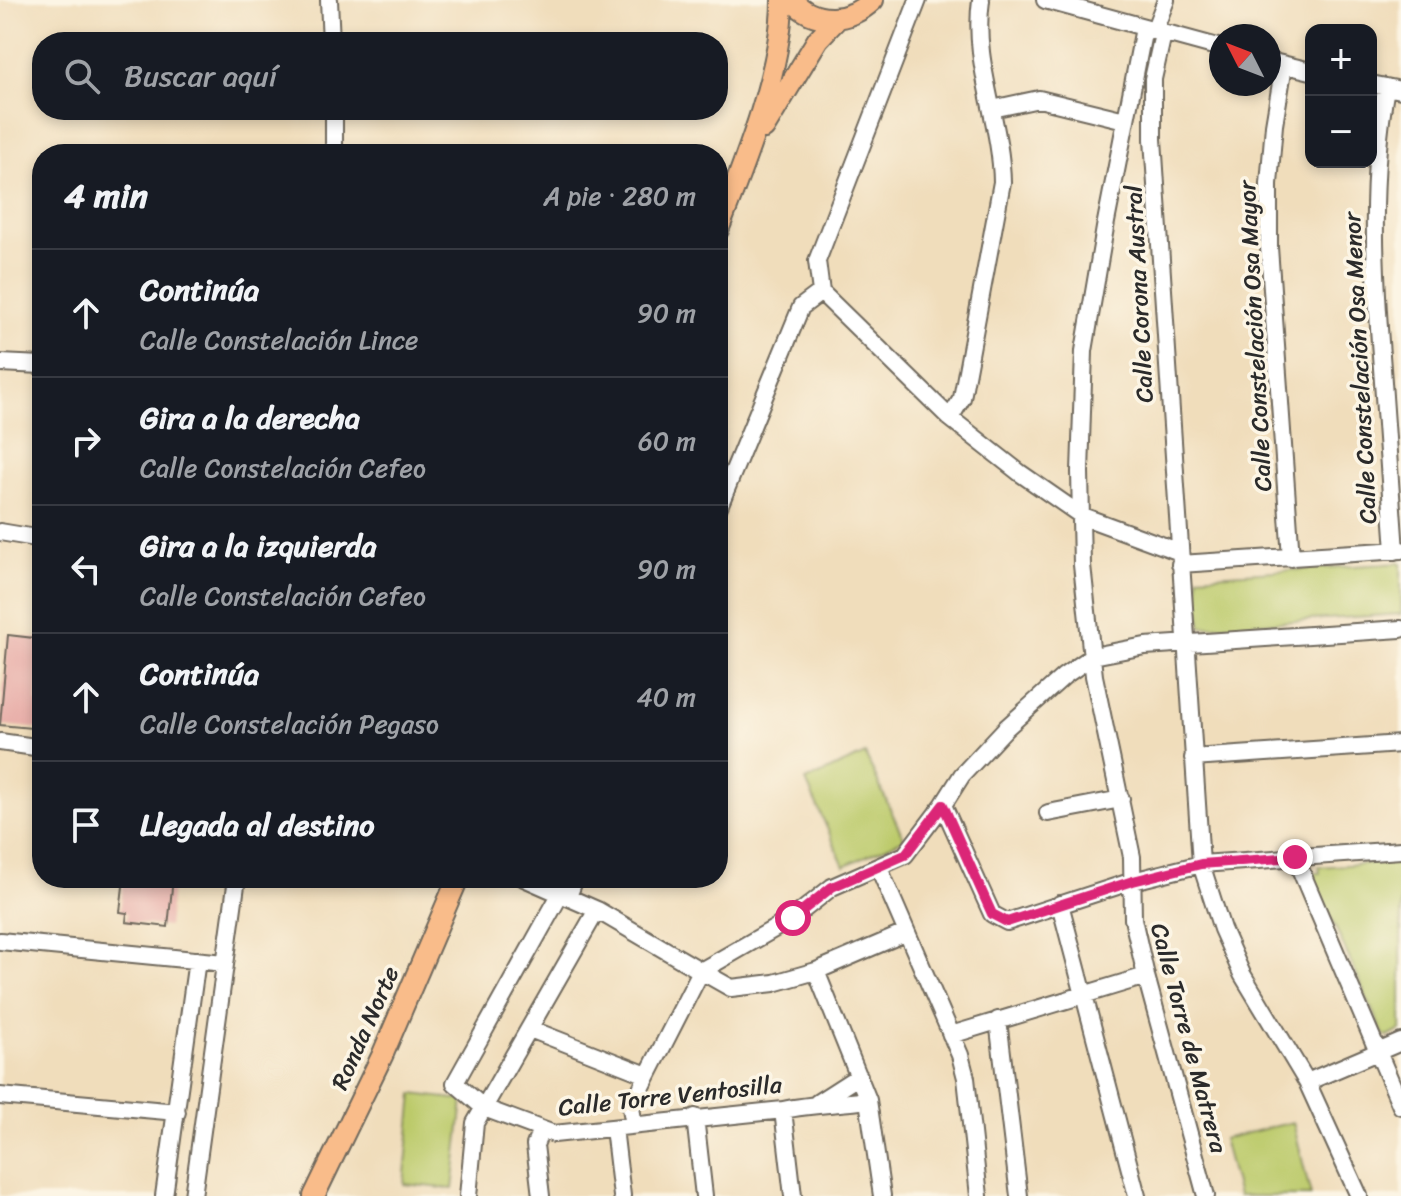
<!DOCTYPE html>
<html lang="es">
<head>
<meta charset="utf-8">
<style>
  :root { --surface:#171b24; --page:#20242c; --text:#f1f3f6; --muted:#9ea1a6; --line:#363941 }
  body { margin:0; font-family:Sriracha,sans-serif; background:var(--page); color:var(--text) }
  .controls { position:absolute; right:24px; top:24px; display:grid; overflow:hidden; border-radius:16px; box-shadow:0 4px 12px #0003 }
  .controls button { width:72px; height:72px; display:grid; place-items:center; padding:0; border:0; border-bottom:2px solid var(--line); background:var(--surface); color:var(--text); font:40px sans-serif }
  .compass { position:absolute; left:1209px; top:24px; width:72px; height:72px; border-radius:50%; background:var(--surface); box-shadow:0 4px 12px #0003; rotate:312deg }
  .stop { position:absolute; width:24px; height:24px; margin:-18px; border:6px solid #db2777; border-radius:50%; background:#fff }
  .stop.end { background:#db2777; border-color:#fff; box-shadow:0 2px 8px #0008 }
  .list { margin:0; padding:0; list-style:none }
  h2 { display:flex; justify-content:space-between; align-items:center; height:104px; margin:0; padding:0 32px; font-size:34px }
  h2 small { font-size:26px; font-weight:400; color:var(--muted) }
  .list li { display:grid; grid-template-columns:52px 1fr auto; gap:24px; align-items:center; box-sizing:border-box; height:128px; padding:0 32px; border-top:2px solid var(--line) }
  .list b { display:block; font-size:30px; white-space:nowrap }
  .list p { margin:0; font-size:26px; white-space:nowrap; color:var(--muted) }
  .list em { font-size:26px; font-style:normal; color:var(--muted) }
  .icon { flex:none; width:44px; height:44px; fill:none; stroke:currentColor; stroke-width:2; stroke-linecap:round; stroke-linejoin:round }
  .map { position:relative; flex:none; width:1401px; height:1196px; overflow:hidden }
  .search { position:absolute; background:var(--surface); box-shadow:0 4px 12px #0003; left:32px; top:32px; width:696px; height:88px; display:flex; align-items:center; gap:20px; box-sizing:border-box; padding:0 28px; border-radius:32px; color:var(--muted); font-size:30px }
  .panel { position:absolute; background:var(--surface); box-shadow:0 4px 12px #0003; left:32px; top:144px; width:696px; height:744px; border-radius:32px }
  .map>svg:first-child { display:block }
  .green { fill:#bcca6b; stroke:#747a4b; stroke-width:2 }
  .building { fill:#e8ada8 }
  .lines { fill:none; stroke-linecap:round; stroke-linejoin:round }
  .minor-casing { stroke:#70695d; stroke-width:20 }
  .major-casing { stroke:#70695d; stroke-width:24 }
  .minor { stroke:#fff; stroke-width:16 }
  .major { stroke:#f9bc8a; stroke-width:20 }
  .route { stroke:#db2777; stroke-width:10 }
  .labels { text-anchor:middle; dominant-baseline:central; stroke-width:7; stroke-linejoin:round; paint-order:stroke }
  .street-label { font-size:24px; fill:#2b2b2b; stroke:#fcf5e5 }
</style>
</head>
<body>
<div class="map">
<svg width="1401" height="1196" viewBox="0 0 1401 1196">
  <rect width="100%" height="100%" fill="#fcf5e5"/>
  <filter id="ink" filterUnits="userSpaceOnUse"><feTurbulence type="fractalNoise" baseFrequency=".0125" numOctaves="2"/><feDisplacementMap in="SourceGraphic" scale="16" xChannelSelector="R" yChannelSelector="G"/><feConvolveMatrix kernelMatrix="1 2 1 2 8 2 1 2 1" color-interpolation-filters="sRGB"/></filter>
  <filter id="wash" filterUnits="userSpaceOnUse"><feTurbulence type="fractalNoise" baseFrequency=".006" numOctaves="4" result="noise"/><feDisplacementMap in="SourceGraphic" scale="32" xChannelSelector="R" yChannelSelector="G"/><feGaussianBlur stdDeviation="1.8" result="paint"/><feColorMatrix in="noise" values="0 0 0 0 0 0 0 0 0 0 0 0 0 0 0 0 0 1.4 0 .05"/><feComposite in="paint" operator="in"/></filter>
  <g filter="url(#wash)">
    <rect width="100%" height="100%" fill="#f0ddbb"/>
    <path class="green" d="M1401,563V614L1201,627L1198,576Z
      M865,754L904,839L844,866L806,781Z
      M1401,861V1030L1388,1037L1383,1034L1311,873H1320L1319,867Z
      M413,1094L463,1100L453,1189L404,1184Z
      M1293,1122L1311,1196H1238L1223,1139Z"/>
    <g id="blocks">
      <path class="building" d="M8,635L42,639L37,702H42V729L0,725Z
        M124,878H173L168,927L126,922L127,913L120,912Z"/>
    </g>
  </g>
  <g filter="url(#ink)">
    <use href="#blocks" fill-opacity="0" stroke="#70695d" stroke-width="2"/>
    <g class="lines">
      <defs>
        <path id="minor" d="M329,0L331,42
          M1045,0L1221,48
          M1144,28L1106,222L1084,351L1080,472L1082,565L1094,676L1132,857L1133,919L1146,976L1206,1196
          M1154,31L1166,0
          M1163,34L1153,79V139L1201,864L1222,929L1242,974L1307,1082L1359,1196
          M1269,61L1311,71
          M1284,65L1274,125L1269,184V247L1291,558
          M1371,84L1401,90
          M1386,87C1370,177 1374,265 1381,355C1386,420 1390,485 1395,551
          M992,109L1039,99L1125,120
          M334,110V154
          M821,292L950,418L1020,473L1082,516L1180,552
          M0,363L42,365
          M950,418L962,398L1002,182C1001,121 972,62 981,0
          M718,509L801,307L821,292L817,261L918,0
          M0,532L42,539
          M1180,564L1401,550
          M0,742L42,748
          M1193,758L1401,744
          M943,805L992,914L1007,922L1133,881L1201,864L1401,850
          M1048,813L1121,799
          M1295,857L1401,1106
          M879,868L960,1055L966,1078L979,1196
          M524,878L597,910L701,971L631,1108L634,1125
          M561,893L455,1083L484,1108L554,1134L783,1110C812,1104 839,1104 868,1100
          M568,897L575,878
          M1060,904L1137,1196
          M0,941L225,963
          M701,971L793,918L832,887L905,855L943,805L962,775L1006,728L1064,676L1093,656L1145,646L1401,629
          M701,971L731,988L774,983L816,971L905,933
          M816,971L868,1100L882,1196
          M998,1020L1019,1196
          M530,1029L647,1075
          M951,1035L1146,976
          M1307,1082L1401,1042
          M0,1096L177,1112
          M817,1103L859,1076
          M783,1110L793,1196
          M695,1117L704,1196
          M614,1128L622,1196
          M541,1130L535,1145L541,1196
          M164,1196L197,960
          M193,1196L237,878
          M468,1196L475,1123L597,910"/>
        <path id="major" d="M792,0C815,26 850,22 873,0
          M764,128L818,39L837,19
          M718,230C744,164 782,70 782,0
          M314,1196L382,1056L458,878"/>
      </defs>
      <use href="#minor" class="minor-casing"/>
      <use href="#major" class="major-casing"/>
      <use href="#minor" class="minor"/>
      <use href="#major" class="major"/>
    </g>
  </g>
  <g class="lines" filter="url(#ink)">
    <path class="route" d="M793,918L832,887L905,855L943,805L992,914L1007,922L1133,881L1201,864L1295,857"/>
  </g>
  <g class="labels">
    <g class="street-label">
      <text transform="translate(1139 294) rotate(-93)">Calle Corona Austral</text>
      <text transform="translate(1255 336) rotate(-93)">Calle Constelación Osa Mayor</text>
      <text transform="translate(1360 368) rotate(-93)">Calle Constelación Osa Menor</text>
      <text transform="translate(365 1028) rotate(-66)">Ronda Norte</text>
      <text transform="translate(1189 1038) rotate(75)">Calle Torre de Matrera</text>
      <text transform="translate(670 1096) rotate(-6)">Calle Torre Ventosilla</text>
    </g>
  </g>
</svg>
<div class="controls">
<button>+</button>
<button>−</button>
</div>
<svg class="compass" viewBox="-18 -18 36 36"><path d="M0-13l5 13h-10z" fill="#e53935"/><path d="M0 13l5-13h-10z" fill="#9ea1a6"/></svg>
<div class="stop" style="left:793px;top:918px"></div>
<div class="stop end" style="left:1295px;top:857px"></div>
<div class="search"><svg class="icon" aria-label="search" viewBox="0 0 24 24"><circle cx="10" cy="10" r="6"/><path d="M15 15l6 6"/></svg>Buscar aquí</div>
<section class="panel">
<h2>4 min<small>A pie · 280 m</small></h2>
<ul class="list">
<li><svg class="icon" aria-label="ahead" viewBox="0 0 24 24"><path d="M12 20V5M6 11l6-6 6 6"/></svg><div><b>Continúa</b><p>Calle Constelación Lince</p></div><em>90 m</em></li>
<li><svg class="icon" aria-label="right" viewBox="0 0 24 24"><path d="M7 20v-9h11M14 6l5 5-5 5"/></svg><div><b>Gira a la derecha</b><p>Calle Constelación Cefeo</p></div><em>60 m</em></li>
<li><svg class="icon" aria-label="left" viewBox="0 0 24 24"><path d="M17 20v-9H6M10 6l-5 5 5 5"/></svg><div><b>Gira a la izquierda</b><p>Calle Constelación Cefeo</p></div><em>90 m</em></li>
<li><svg class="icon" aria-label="ahead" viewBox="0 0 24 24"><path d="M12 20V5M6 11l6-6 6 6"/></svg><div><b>Continúa</b><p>Calle Constelación Pegaso</p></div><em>40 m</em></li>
<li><svg class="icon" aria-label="arrive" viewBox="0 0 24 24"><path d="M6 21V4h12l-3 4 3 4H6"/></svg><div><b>Llegada al destino</b></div></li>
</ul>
</section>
</div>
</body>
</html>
